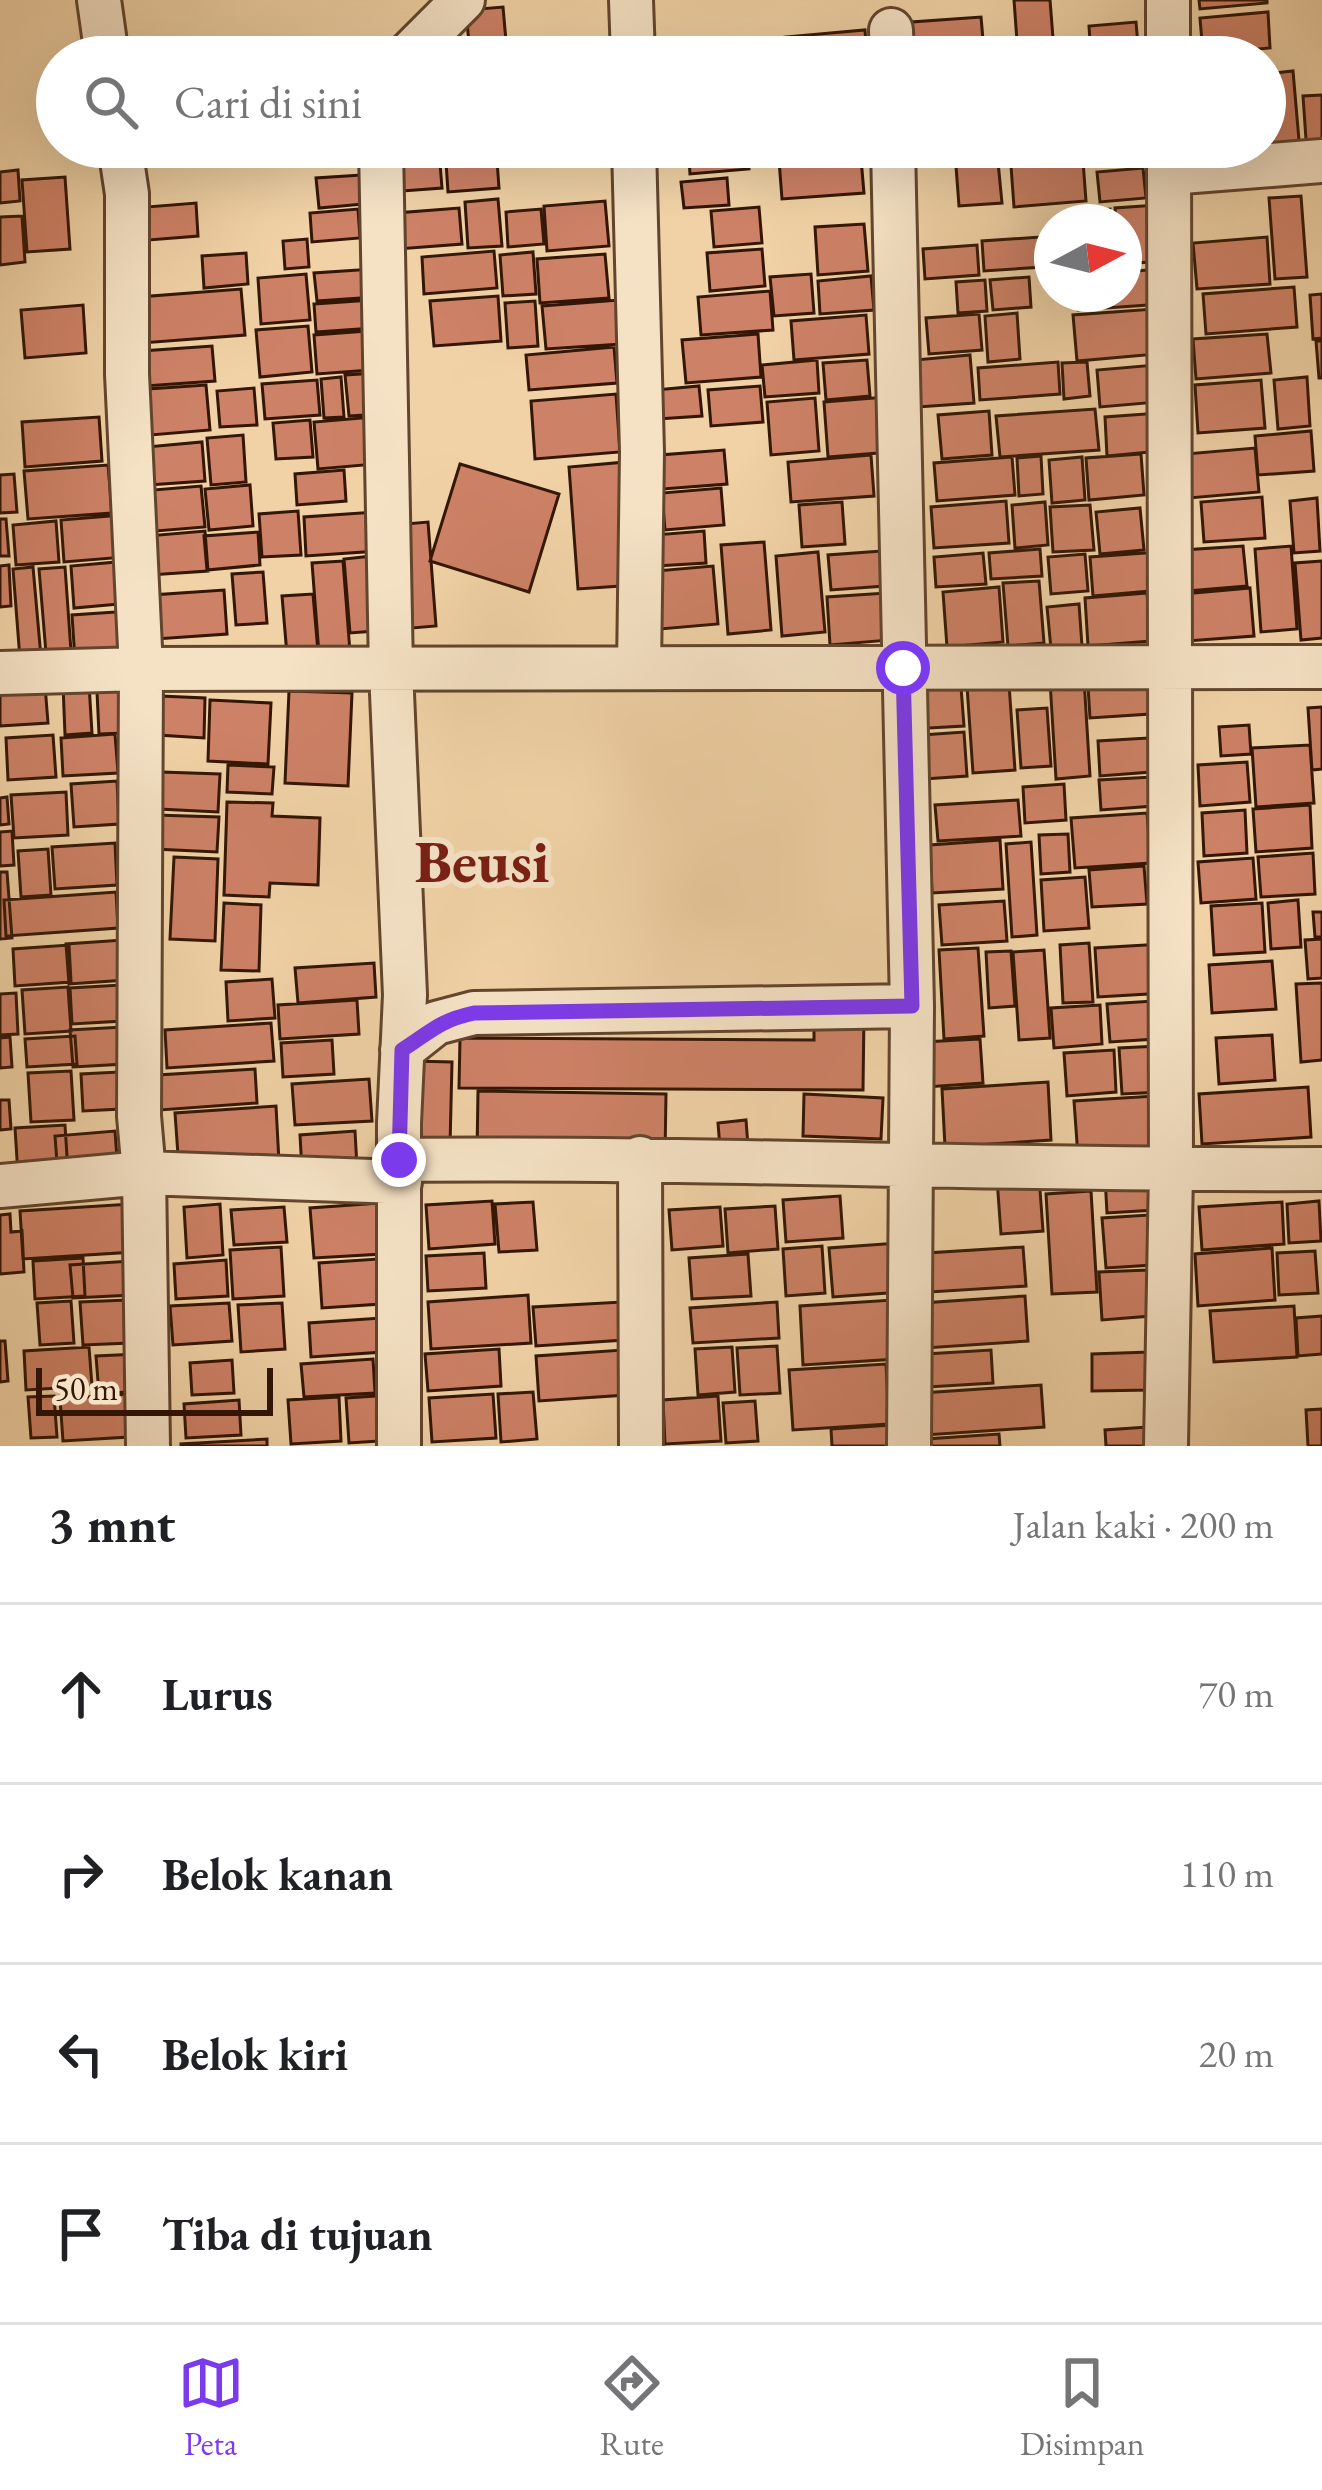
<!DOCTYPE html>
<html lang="id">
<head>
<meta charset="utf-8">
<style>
  :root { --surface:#fff; --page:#f2f2f2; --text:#202124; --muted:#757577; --line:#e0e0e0; --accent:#7c3aed }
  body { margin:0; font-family:"EB Garamond",serif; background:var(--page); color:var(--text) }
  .compass { position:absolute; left:1034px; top:204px; width:108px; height:108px; border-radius:50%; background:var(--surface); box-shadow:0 12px 48px #0002; rotate:83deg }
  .scale { position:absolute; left:36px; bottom:30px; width:237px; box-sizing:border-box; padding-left:12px; border:6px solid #331605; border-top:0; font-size:33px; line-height:42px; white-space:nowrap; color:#331605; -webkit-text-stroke:9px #f5e2c5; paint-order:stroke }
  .stop { position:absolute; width:36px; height:36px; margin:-27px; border:9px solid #7c3aed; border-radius:50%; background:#fff }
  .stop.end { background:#7c3aed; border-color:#fff; box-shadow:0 3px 12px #0008 }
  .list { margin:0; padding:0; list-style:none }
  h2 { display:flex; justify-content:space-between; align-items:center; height:156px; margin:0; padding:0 48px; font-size:51px }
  h2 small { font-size:39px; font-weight:400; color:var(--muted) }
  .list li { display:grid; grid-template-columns:78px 1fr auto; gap:36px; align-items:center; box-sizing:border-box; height:180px; padding:0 48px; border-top:3px solid var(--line) }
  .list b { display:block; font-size:45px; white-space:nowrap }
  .list em { font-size:39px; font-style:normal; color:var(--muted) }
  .icon { flex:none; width:66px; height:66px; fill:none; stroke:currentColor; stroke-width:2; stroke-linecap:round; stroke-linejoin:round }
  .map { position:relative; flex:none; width:1322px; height:1446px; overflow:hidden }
  .search { position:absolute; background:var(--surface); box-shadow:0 12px 48px #0002; left:36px; right:36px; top:36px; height:132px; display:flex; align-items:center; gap:30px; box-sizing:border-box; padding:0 42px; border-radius:66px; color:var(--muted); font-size:45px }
  .sheet { height:876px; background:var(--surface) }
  nav { display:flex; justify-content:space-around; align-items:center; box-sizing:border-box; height:168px; border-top:3px solid var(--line); background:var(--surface); font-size:33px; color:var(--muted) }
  nav a { display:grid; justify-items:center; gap:6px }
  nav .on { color:var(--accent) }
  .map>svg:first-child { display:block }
  .building { fill:#cd8166; stroke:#331605; stroke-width:3 }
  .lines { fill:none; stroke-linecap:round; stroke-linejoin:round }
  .minor-casing { stroke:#62452d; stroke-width:48 }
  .minor { stroke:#f5e2c5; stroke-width:42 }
  .route { stroke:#7c3aed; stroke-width:15 }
  .labels { text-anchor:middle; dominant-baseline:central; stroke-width:12; stroke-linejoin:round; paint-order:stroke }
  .quarter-label { font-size:60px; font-weight:bold; fill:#7a1f14; stroke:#f5e2c5 }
</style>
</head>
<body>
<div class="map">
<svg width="1322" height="1446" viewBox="0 0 1322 1446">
  <rect width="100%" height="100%" fill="#f0d2a6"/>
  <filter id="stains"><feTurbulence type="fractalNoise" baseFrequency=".00167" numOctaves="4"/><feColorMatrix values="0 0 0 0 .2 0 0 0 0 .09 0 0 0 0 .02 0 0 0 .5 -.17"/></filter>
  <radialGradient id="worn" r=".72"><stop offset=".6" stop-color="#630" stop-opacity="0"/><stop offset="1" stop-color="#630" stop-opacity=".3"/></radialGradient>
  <path class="building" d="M1014,0H1050L1053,38L1017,41Z
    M1199,0H1267V3L1200,9Z
    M503,7L506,41L469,44L466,10Z
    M1268,12L1270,48L1203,54L1200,18Z
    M981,17L984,51L915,56L912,22Z
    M1136,22L1139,57H1091L1089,26Z
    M865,30L867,57H787L785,37Z
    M500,49L501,57H446L445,54Z
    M1063,49L1064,57H1031L1030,52Z
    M1015,51V57H943Z
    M1293,71L1300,152L1265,147V74Z
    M1322,95V153L1307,154L1303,96Z
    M307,147H364V150L307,155Z
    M445,147H496L499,188L448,192Z
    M688,147H748L749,169L690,174Z
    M778,147H860L864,193L782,199Z
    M1094,147H1157V156L1095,161Z
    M439,151L442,188L389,192L386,155Z
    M1083,161L1086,201L1014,207L1011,166Z
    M998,162L1002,203L959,206L956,166Z
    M1143,168L1146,198L1100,202L1097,172Z
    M18,170L20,201L0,203V172Z
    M361,175L364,204L319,208L316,178Z
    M65,177L70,249L27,252L22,180Z
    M727,178L729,205L684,208L681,182Z
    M1301,196L1307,277L1275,279L1269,198Z
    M498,199L502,246L468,248L465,202Z
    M605,201L609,246L547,251L544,206Z
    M196,203L198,236L149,240L146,207Z
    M1157,205L1161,261L1124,264V222H1116L1115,208Z
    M759,207L762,243L714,247L711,211Z
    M459,208L462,244L398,249L396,213Z
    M358,209L360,238L312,242L310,213Z
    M541,209L544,244L508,247L506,212Z
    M1110,209L1111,222H1073L1072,212Z
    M22,216L25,262L0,265V217Z
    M864,224L868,271L818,275L815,227Z
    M1040,237L1043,267L984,271L982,241Z
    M1267,237L1270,284L1197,289L1193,243Z
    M307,239L309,267L285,269L283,241Z
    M977,245L979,275L925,279L923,249Z
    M762,249L765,286L710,291L707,253Z
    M494,251L497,288L424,294L422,257Z
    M533,252L536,294L503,296L500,255Z
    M246,253L248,284L204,288L202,256Z
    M605,254L609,298L540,303L537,259Z
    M373,269L375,297L317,301L314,273Z
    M1160,269L1162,304L1078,310L1077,294H1124V272Z
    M306,274L310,320L261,324L258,278Z
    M811,274L814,313L774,316L770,277Z
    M871,276L874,310L820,314L818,281Z
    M1029,277L1031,307L993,310L990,280Z
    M985,280L987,311L958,313L956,282Z
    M1294,287L1297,327L1206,334L1203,294Z
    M241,289L245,335L142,343L139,297Z
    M770,291L773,330L701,335L698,297Z
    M1322,294V338L1313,339L1310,295Z
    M498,296L501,341L434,346L430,301Z
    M372,300L374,328L316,332L314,304Z
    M619,300L622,344L546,349L542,306Z
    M535,301L538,346L508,348L505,303Z
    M83,305L86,353L25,358L21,310Z
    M1154,309L1157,354L1077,361L1073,315Z
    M1017,313L1020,359L988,362L985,316Z
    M979,314L982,350L929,354L926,318Z
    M866,315L869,354L794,360L791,321Z
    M308,326L312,372L260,377L256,330Z
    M381,330L384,369L317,374L314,335Z
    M758,334L761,377L686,383L682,340Z
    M1267,334L1271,373L1196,379L1193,339Z
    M1316,341H1322V378H1319Z
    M212,346L215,381L145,386L142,351Z
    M614,347L617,383L529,390L526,355Z
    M970,355L974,403L918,407L915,360Z
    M817,360L819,393L765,397L762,365Z
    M867,360L870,396L826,400L823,363Z
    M1058,362L1060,394L980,400L978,368Z
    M1087,362L1090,396L1064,399L1062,363Z
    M1155,365L1158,402L1100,407L1097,370Z
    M377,373L380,414L349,416L345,375Z
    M341,377L344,417L324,418L321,379Z
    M1307,377L1310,426L1278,429L1274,380Z
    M317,380L320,415L265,419L262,384Z
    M1261,380L1265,428L1198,433L1195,385Z
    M206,385L210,430L151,435L148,389Z
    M699,386L702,416L658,419L655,390Z
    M760,386L763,422L711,426L708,390Z
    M254,388L257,425L220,427L217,391Z
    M616,394L620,452L535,459L531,401Z
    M886,397L891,452L828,457L824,402Z
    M815,398L819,451L771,455L767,402Z
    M1095,409L1099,450L1000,457L996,416Z
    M989,411L992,455L942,459L938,415Z
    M1159,413L1161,451L1107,456L1105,417Z
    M99,417L102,461L25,467L22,422Z
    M373,417L376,464L318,469L314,422Z
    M310,420L313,457L276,459L273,423Z
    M1311,431L1314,471L1258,475L1255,436Z
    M243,435L246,482L211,485L207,438Z
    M202,442L205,481L149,485L146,447Z
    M1255,448L1259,492L1189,498L1185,454Z
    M724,450L727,484L663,489L660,455Z
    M1141,454L1144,495L1089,500L1086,458Z
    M871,455L874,496L791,502L788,462Z
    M1041,456L1043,494L1019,496L1017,458Z
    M1012,457L1015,495L937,501L934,463Z
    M1082,457L1085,500L1052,503L1049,460Z
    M626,462L635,585L578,589L569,467Z
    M460,464L559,494L529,592L430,561Z
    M108,465L112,513L28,519L24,471Z
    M344,470L346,501L297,505L295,474Z
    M14,474L17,512L0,513V475Z
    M250,485L253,526L209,530L205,489Z
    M201,486L205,527L144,532L141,491Z
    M721,488L724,525L665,530L662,493Z
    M1262,497L1265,538L1204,542L1201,502Z
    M1317,498L1320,551L1294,553L1290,501Z
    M1006,501L1009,543L934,548L931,507Z
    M842,502L845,544L802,547L799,505Z
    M1045,502L1048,545L1015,548L1012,505Z
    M1090,505L1094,550L1053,552L1050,507Z
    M1140,508L1144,550L1100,554L1096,512Z
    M298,511L301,555L262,557L259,514Z
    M375,512L378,551L306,556L304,517Z
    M122,515L125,557L64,562L61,520Z
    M0,519H6L9,556H0Z
    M56,521L59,562L16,565L13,525Z
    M428,522L436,626L401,629L393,525Z
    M205,531L208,571L150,575L147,536Z
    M704,531L706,563L657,566L654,535Z
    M258,532L260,565L207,570L204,536Z
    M764,542L771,630L728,634L721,545Z
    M1243,546L1247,586L1187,591L1183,550Z
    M1291,546L1297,629L1261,632L1255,549Z
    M1040,549L1042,576L991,579L989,553Z
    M895,550L898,585L831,590L828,555Z
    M818,552L825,632L782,636L776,556Z
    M1159,552L1162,590L1093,596L1090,557Z
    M983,553L986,584L936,587L934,557Z
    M1085,554L1088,591L1051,594L1048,557Z
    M382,555L388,630L350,633L344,559Z
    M128,561L131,603L74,608L71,566Z
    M343,561L350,652L319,654L312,563Z
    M1322,561V638L1301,640L1295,563Z
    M9,565L11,606L0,607V566Z
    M713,566L718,624L649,630L644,572Z
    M33,567L41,657L20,659L13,569Z
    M65,567L71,651L46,653L39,569Z
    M263,572L267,623L236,625L232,574Z
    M1039,581L1044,643L1008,646L1003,583Z
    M999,587L1003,642L947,647L943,592Z
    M1250,588L1254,636L1187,641L1183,594Z
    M224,590L227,634L156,639L152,595Z
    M886,593L890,640L830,645L827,597Z
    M1147,593L1151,641L1088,646L1085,598Z
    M313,594L318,652L287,655L282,596Z
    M1079,604L1082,646L1051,649L1047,607Z
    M130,611L134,655L75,660L72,615Z
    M1084,679L1090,776L1056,779L1050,681Z
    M1148,683L1150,714L1090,718L1088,686Z
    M89,684L92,733L65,735L63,685Z
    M1009,684L1015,770L973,773L967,686Z
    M45,685L48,723L0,726V688Z
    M961,687L964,726L911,729L908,690Z
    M123,691L126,733L99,734L97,692Z
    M289,691L352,693L348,786L285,783Z
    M160,696L205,698L204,738L158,735Z
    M210,700L271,703L268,764L208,761Z
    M1322,707V769L1312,770L1308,708Z
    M1047,708L1051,766L1021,768L1017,710Z
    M1249,725L1251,754L1221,756L1219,727Z
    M964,732L967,776L910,780L908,736Z
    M115,734L118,773L63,776L61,738Z
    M53,735L56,777L8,780L6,738Z
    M1148,738L1151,772L1100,776L1098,741Z
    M1310,745L1314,803L1256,807L1252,748Z
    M1247,762L1250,802L1200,806L1198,765Z
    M228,765L274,767L272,794L227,792Z
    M161,772L220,774L218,812L159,809Z
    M1152,777L1154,806L1101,810L1099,780Z
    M117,781L119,824L74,827L71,784Z
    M1064,784L1066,820L1025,823L1023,787Z
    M66,792L68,835L14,838L11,795Z
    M7,797L9,824L0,825V798Z
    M1018,800L1021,836L938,841L935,805Z
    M227,802L273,803L272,816L320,818L318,885L270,883L269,897L224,895Z
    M1310,805L1312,848L1256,852L1253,809Z
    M1245,810L1247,853L1204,856L1202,813Z
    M1147,813L1151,863L1075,868L1071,818Z
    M155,815L219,817L217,852L154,849Z
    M12,831L14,865L0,866V832Z
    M1068,834L1070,872L1041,874L1039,835Z
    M1000,840L1003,889L932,893L930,845Z
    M1031,842L1037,935L1012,937L1006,844Z
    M115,843L117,885L55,889L52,847Z
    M48,849L51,895L21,897L18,851Z
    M1313,853L1315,894L1261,897L1258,857Z
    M174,857L218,859L215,941L170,939Z
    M1253,858L1256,899L1201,903L1198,862Z
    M1144,866L1147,904L1092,907L1089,870Z
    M0,872H7L12,938L0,939Z
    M1085,877L1089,928L1044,931L1041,880Z
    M116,892L118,928L6,936L4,900Z
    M1298,900L1301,947L1271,949L1268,903Z
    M1004,901L1007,941L942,945L939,905Z
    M224,903L261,905L259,971L221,970Z
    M1262,903L1265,952L1214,955L1211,906Z
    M1313,912H1322V937H1315Z
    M1322,939V978L1308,979L1305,940Z
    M123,940L126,980L69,984L66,944Z
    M1089,943L1093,1002L1063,1003L1060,945Z
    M1162,944L1165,993L1098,997L1095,948Z
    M69,945L71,982L15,986L13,949Z
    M978,948L984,1036L944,1039L939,950Z
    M1044,950L1050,1038L1019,1040L1013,952Z
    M1011,951L1015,1006L989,1008L986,952Z
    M1272,961L1276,1009L1212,1013L1209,965Z
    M374,963L376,997L298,1003L295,968Z
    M272,979L275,1018L228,1021L226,982Z
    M1322,983V1060L1301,1062L1296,984Z
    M121,985L123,1021L72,1024L70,988Z
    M68,987L71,1031L25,1034L22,990Z
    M16,993L18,1034L0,1035V994Z
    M357,1000L359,1034L280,1039L278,1005Z
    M1154,1001L1156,1039L1110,1042L1107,1004Z
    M1100,1005L1102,1044L1054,1048L1051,1008Z
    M814,1012L864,1013L863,1090L459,1088L460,1038L814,1040Z
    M271,1023L274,1061L167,1068L165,1030Z
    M123,1027L125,1064L73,1067L70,1030Z
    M1272,1035L1275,1080L1219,1084L1216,1038Z
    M75,1036L77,1064L27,1067L25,1039Z
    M10,1037L12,1067L0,1068V1038Z
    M980,1039L983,1083L926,1087L923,1042Z
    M332,1040L334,1074L283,1077L281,1043Z
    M1159,1046L1162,1092L1122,1094L1119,1048Z
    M1114,1050L1116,1092L1067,1096L1064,1053Z
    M411,1061L452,1062L450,1146H409Z
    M255,1069L257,1103L160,1110L158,1075Z
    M71,1071L74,1120L31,1122L28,1073Z
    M119,1072L121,1109L83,1111L81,1074Z
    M369,1079L372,1121L295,1125L292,1084Z
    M1048,1082L1051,1140L945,1147L942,1089Z
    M1308,1087L1311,1137L1202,1144L1199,1094Z
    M478,1091L666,1094L665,1156L477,1154Z
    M804,1094L883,1098L881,1139L803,1136Z
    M1155,1096L1158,1152L1078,1157L1074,1101Z
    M0,1100H9L11,1129L0,1130Z
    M276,1106L279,1162L179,1169L175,1113Z
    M746,1120L748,1146L720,1148L718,1123Z
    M65,1125L68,1172L18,1175L15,1128Z
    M115,1131L118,1172L58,1176L55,1136Z
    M355,1131L357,1167L302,1171L300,1135Z
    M1152,1174L1155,1210L1107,1213L1105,1177Z
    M1039,1176L1043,1231L1001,1234L997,1179Z
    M1091,1191L1097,1292L1052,1294L1046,1194Z
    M840,1196L843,1238L786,1242L783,1200Z
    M492,1201L495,1244L429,1249L426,1205Z
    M1319,1201L1321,1241L1289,1243L1287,1204Z
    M533,1202L537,1250L499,1252L495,1204Z
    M1282,1202L1284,1244L1202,1250L1199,1207Z
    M380,1203L383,1254L314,1258L310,1208Z
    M131,1204L134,1252L23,1259L20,1211Z
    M220,1204L223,1255L187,1258L184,1207Z
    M775,1206L778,1249L728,1253L725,1209Z
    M284,1207L287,1242L234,1245L231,1210Z
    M720,1207L723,1246L672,1250L669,1210Z
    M10,1214L11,1232L22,1231L24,1272L0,1274V1215Z
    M1149,1215L1153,1265L1106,1268L1102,1218Z
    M898,1243L901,1292L833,1297L829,1248Z
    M822,1246L825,1293L786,1296L783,1249Z
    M281,1247L284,1296L233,1299L230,1250Z
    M1023,1247L1026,1286L930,1292L927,1253Z
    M1272,1248L1275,1300L1198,1306L1195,1254Z
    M1315,1251L1318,1293L1279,1295L1277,1253Z
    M484,1253L486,1288L428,1291L426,1256Z
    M748,1254L751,1296L692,1299L689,1258Z
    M83,1258L85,1296L35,1299L33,1261Z
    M378,1259L381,1304L322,1308L319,1263Z
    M226,1260L228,1296L176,1299L174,1264Z
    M131,1261L133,1295L73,1298L70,1265Z
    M1148,1270L1151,1316L1102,1320L1099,1272Z
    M528,1295L531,1343L431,1349L428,1302Z
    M1025,1296L1028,1341L925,1348L922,1303Z
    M127,1300L130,1343L83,1345L80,1302Z
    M893,1300L897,1359L803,1365L800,1306Z
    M71,1301L74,1343L40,1345L37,1303Z
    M622,1302L624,1340L536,1346L533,1307Z
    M777,1302L779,1338L693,1343L690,1308Z
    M229,1303L232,1341L173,1345L170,1306Z
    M282,1303L285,1349L241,1352L238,1305Z
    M1294,1306L1297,1357L1214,1362L1210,1311Z
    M1322,1316V1354L1298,1356L1296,1318Z
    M381,1318L383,1352L311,1357L309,1323Z
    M0,1341H5L8,1381L0,1382Z
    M777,1346L780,1393L740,1395L737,1348Z
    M89,1347L92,1386L26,1390L24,1351Z
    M732,1347L735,1392L698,1395L695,1349Z
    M499,1349L501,1386L428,1391L425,1354Z
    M623,1350L626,1395L539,1401L536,1356Z
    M991,1350L993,1383L928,1387L926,1354Z
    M1150,1352V1390L1092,1391V1354Z
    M138,1354L140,1391L99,1394L96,1356Z
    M373,1359L375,1393L304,1397L301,1364Z
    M232,1360L234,1393L192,1395L190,1363Z
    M886,1364L889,1424L793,1430L789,1370Z
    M1041,1385L1044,1427L925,1435L922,1393Z
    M533,1392L537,1439L501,1442L498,1394Z
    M127,1394L129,1437L63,1441L60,1399Z
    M493,1394L496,1438L432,1442L429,1398Z
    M391,1395L394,1440L349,1443L346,1398Z
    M54,1396L57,1437L31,1438L28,1397Z
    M718,1396L721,1441L665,1444L663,1400Z
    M339,1397L341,1441L291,1444L288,1400Z
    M239,1400L241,1435L186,1438L184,1404Z
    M755,1401L758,1441L726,1443L723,1403Z
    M1322,1409V1446H1308L1306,1410Z
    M892,1425L893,1446H832L831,1429Z
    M1147,1427L1149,1446H1106L1105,1430Z
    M999,1434L1000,1446H926V1439Z
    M267,1439V1446H181V1444Z"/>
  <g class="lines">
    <defs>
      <path id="minor" d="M99,0L107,57
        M631,0L633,57
        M1168,0V57
        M891,30L892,57
        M406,57L463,0
        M120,147L127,194V374L141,669L139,1116L144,1173L148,1446
        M381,147L391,670L405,995L399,1123V1446
        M634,147L642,452L639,668
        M893,147L912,1006L909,1446
        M1169,173L1322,161
        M0,673L141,669L1322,667
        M402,1050L436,1023L474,1013L912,1006
        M640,1158L641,1446
        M399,1160C707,1157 1014,1171 1322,1169
        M0,1186L144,1173L400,1182
        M1166,1446L1171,1170L1169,147"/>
    </defs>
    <use href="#minor" class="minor-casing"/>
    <use href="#minor" class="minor"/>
  </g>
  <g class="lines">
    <path class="route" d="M399,1160L402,1050C432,1031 438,1021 474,1013L912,1006L903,668"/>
  </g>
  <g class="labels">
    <g class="quarter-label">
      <text x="482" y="861">Beusi</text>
    </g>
  </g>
  <rect width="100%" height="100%" filter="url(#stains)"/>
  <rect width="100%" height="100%" fill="url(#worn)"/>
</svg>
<svg class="compass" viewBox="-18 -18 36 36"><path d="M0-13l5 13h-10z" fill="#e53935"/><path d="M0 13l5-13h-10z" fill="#757577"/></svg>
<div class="scale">50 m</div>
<div class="stop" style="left:903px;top:668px"></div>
<div class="stop end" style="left:399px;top:1160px"></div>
<div class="search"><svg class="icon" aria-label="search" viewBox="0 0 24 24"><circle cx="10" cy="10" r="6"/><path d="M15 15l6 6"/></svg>Cari di sini</div>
</div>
<section class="sheet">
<h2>3 mnt<small>Jalan kaki · 200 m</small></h2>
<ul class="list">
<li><svg class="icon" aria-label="ahead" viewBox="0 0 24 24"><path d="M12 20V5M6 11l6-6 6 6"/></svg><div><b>Lurus</b></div><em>70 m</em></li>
<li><svg class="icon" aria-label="right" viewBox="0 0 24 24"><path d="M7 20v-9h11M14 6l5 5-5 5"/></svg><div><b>Belok kanan</b></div><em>110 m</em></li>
<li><svg class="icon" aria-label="left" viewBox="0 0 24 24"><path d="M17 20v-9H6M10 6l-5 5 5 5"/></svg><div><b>Belok kiri</b></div><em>20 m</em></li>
<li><svg class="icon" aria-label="arrive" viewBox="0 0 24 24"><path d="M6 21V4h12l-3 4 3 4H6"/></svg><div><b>Tiba di tujuan</b></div></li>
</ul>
</section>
<nav>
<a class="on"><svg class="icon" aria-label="map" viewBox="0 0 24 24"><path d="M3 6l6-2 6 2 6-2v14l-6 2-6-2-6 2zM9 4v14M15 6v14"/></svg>Peta</a>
<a><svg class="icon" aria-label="directions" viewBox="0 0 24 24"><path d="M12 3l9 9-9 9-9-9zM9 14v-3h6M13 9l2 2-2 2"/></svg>Rute</a>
<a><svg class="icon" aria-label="saved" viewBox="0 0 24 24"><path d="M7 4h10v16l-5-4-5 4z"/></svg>Disimpan</a>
</nav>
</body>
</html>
